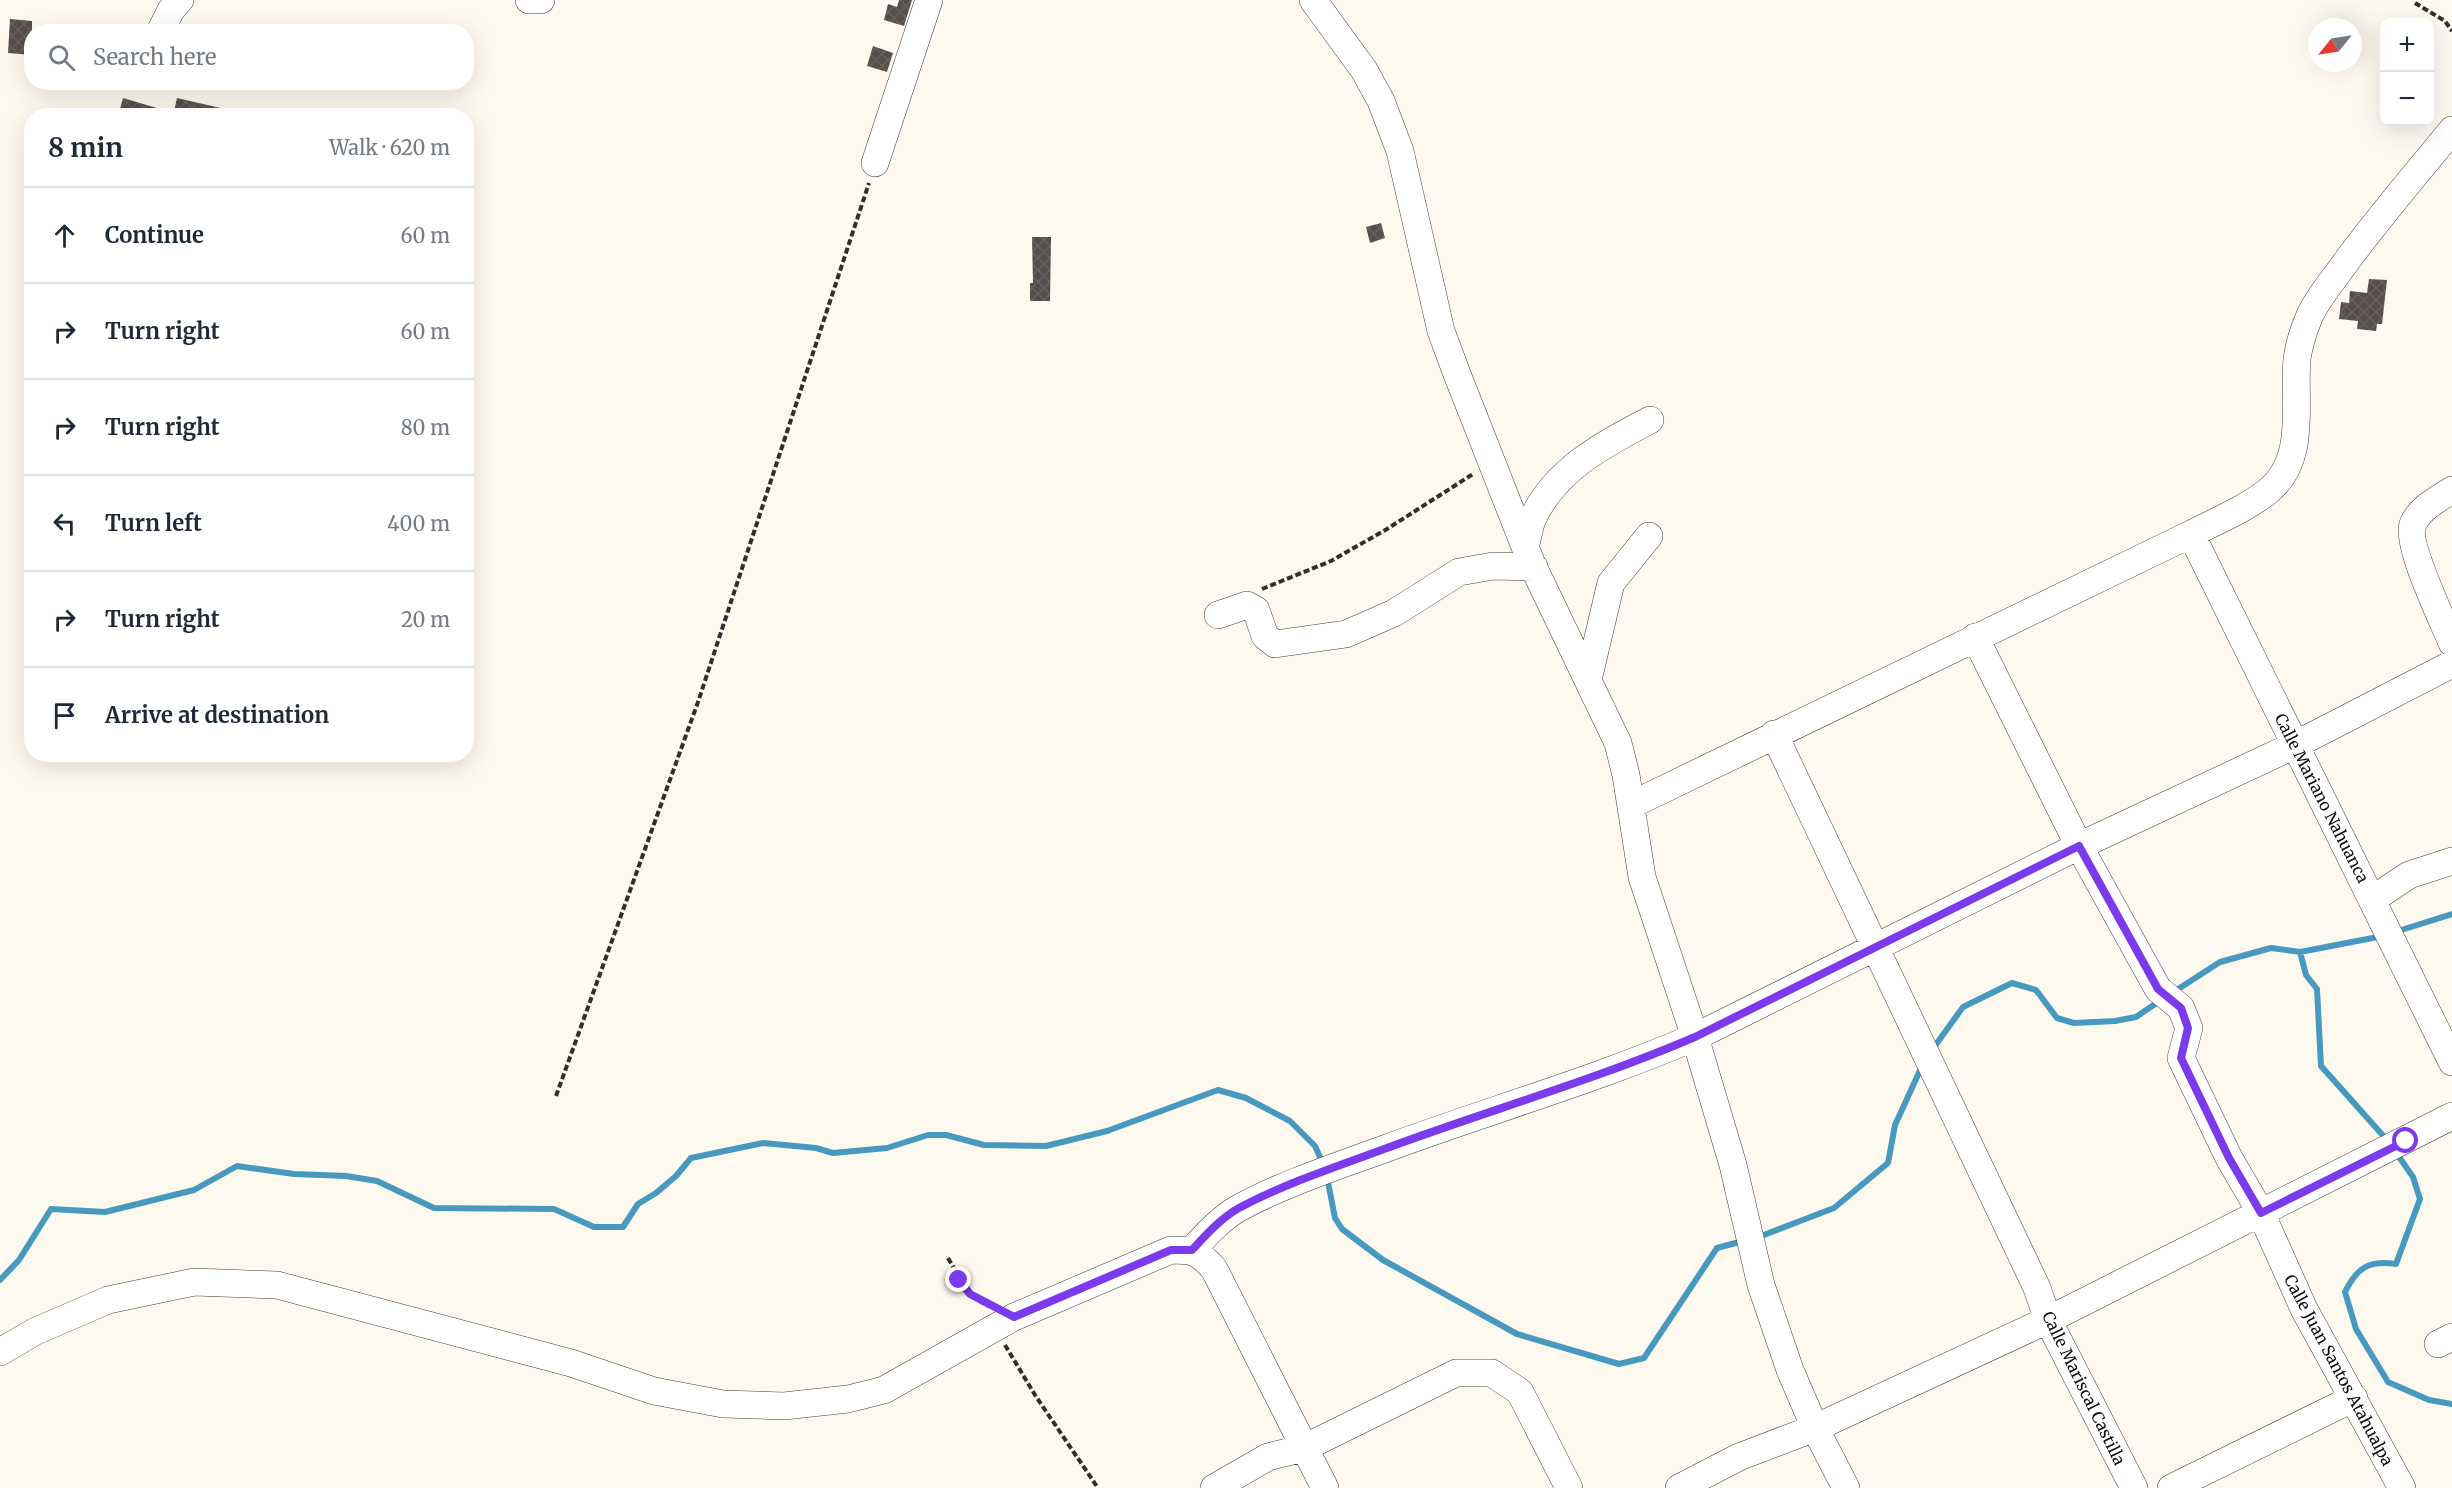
<!DOCTYPE html>
<html lang="en">
<head>
<meta charset="utf-8">
<style>
  :root { --surface:#fff; --page:#f6f6f7; --text:#1f2937; --muted:#747a83; --line:#e0e1e3 }
  body { margin:0; font-family:Merriweather,serif; background:var(--page); color:var(--text) }
  .controls { position:absolute; right:18px; top:18px; display:grid; overflow:hidden; border-radius:12px; box-shadow:0 6px 24px #0002 }
  .controls button { width:54px; height:54px; display:grid; place-items:center; padding:0; border:0; border-bottom:2px solid var(--line); background:var(--surface); color:var(--text); font:30px sans-serif }
  .compass { position:absolute; left:2308px; top:18px; width:54px; height:54px; border-radius:50%; background:var(--surface); box-shadow:0 6px 24px #0002; rotate:240deg }
  .stop { position:absolute; width:18px; height:18px; margin:-14px; border:4px solid #7c3aed; border-radius:50%; background:#fff }
  .stop.end { background:#7c3aed; border-color:#fff; box-shadow:0 2px 6px #0008 }
  .list { margin:0; padding:0; list-style:none }
  h2 { display:flex; justify-content:space-between; align-items:center; height:78px; margin:0; padding:0 24px; font-size:26px }
  h2 small { font-size:20px; font-weight:400; color:var(--muted) }
  .list li { display:grid; grid-template-columns:39px 1fr auto; gap:18px; align-items:center; box-sizing:border-box; height:96px; padding:0 24px; border-top:2px solid var(--line) }
  .list b { display:block; font-size:22px; white-space:nowrap }
  .list em { font-size:20px; font-style:normal; color:var(--muted) }
  .icon { flex:none; width:33px; height:33px; fill:none; stroke:currentColor; stroke-width:2; stroke-linecap:round; stroke-linejoin:round }
  .map { position:relative; flex:none; width:2452px; height:1488px; overflow:hidden }
  .search { position:absolute; background:var(--surface); box-shadow:0 6px 24px #0002; left:24px; top:24px; width:450px; height:66px; display:flex; align-items:center; gap:15px; box-sizing:border-box; padding:0 21px; border-radius:24px; color:var(--muted); font-size:22px }
  .panel { position:absolute; background:var(--surface); box-shadow:0 6px 24px #0002; left:24px; top:108px; width:450px; height:654px; border-radius:24px }
  .map>svg:first-child { display:block }
  .lines { fill:none; stroke-linecap:round; stroke-linejoin:round }
  .stream { stroke:#4799bf; stroke-width:6 }
  .building { fill:url(#building-cross-hatch) }
  .minor-casing { stroke:#404040; stroke-width:28 }
  .path { stroke:#2f2f2f; stroke-width:4; stroke-dasharray:6 3; stroke-linecap:butt }
  .minor { stroke:#fff; stroke-width:27 }
  .route { stroke:#7c3aed; stroke-width:8 }
  .labels { text-anchor:middle; dominant-baseline:central; stroke-width:6; stroke-linejoin:round; paint-order:stroke }
  .street-label { font-size:16px; fill:#0d0d0d; stroke:#fff }
</style>
</head>
<body>
<div class="map">
<svg width="2452" height="1488" viewBox="0 0 2452 1488">
  <defs>
    <pattern id="building-cross-hatch" width="8" height="8" patternUnits="userSpaceOnUse" patternTransform="scale(1.5)"><rect width="8" height="8" fill="#554e4b"/><path d="M0 0l8 8M0 8l8-8" fill="none" stroke="#686360"/></pattern>
  </defs>
  <rect width="100%" height="100%" fill="#fdf9ef"/>
  <g class="lines">
    <path class="stream" d="M2395,932L2452,914
      M2300,952L2306,975L2317,989L2321,1066L2387,1140
      M2172,993L2220,962L2271,948L2300,952L2383,936
      M1932,1050L1963,1007L2012,983L2036,990L2057,1018L2074,1023L2115,1021L2136,1017L2161,1000
      M2395,1151L2413,1177L2420,1199L2396,1264C2368,1260 2357,1268 2345,1292L2356,1329L2388,1382L2429,1400L2452,1404
      M1327,1177L1335,1218L1342,1229L1383,1260L1517,1334L1619,1364L1644,1358L1717,1248L1743,1241
      M1756,1238L1834,1208L1888,1163L1895,1125L1922,1066
      M0,1280L19,1260L51,1209L105,1212L194,1190L237,1166L294,1174L346,1176L377,1181L434,1208L554,1209L594,1227H623L638,1204L656,1193L676,1176L691,1158L763,1143L816,1148L833,1153L887,1148L928,1135H946L984,1145L1046,1146L1107,1131L1218,1090L1246,1098L1290,1121L1315,1146L1323,1164"/>
  </g>
  <path class="building" d="M899,0H912L904,26L884,20L888,4L897,7Z
    M10,19L32,21V55L8,53Z
    M873,46L893,53L887,72L867,66Z
    M123,98L167,111L166,116H118Z
    M177,98L225,109L224,116H173Z
    M1381,223L1385,238L1370,243L1366,227Z
    M1032,237H1051L1050,301H1030V283H1033Z
    M2369,279L2387,280L2382,324H2377L2376,331L2357,329L2358,321L2339,319L2341,302L2349,303L2350,291L2367,293Z"/>
  <g class="lines">
    <defs>
      <path id="minor" d="M529,0H541
        M1313,0L1364,70L1381,101L1400,151L1441,331L1457,374L1531,562L1618,743L1626,775L1642,877L1695,1037L1733,1165L1761,1285L1790,1370L1815,1428L1846,1488
        M160,32L171,10L180,0
        M875,163L929,0
        M2452,490C2438,499 2420,508 2413,524C2405,543 2443,621 2452,643
        M2191,534L2452,1062
        M1525,547C1528,538 1529,528 1532,520C1554,470 1604,444 1650,420
        M1218,615L1247,605L1256,610L1265,636L1275,644L1346,634L1394,613L1459,572L1493,566L1534,567
        M1975,637L2079,846L2158,989L2181,1008L2189,1028L2181,1058L2229,1158L2261,1213L2304,1309L2402,1488
        M1588,680L1611,583L1649,536
        M1774,734L2037,1288L2048,1320L2134,1488
        M1631,805L2191,534C2216,521 2244,510 2267,492C2308,460 2293,403 2297,359C2299,344 2304,329 2310,315C2319,296 2334,279 2346,262C2379,217 2416,174 2452,130
        M2373,899L2409,875L2452,861
        M1192,1250C1206,1235 1221,1218 1239,1208C1285,1183 1338,1166 1387,1148C1490,1110 1595,1080 1695,1037L2079,846L2295,745L2452,664
        M2438,1344L2452,1337
        M0,1352L34,1332L108,1300L194,1282L277,1285L571,1363L654,1391L723,1404L784,1406L848,1399L884,1390L1014,1317L1171,1250C1194,1250 1199,1252 1214,1269L1325,1488
        M1214,1488L1268,1457L1304,1448L1456,1373H1492L1520,1392L1569,1488
        M1679,1488L1739,1457L1815,1428L2048,1320L2452,1116
        M2171,1488L2354,1398"/>
    </defs>
    <use href="#minor" class="minor-casing"/>
    <path class="path" d="M2415,3L2445,21L2452,31
      M1262,589L1331,561L1387,529L1473,474
      M556,1096L698,702L869,183
      M948,1258L970,1295L988,1306
      M1005,1345L1035,1395L1098,1488"/>
    <use href="#minor" class="minor"/>
  </g>
  <g class="lines">
    <path class="route" d="M959,1280L970,1294L1014,1317L1171,1250H1192C1206,1235 1221,1218 1239,1208C1286,1183 1338,1166 1387,1148C1490,1110 1595,1080 1695,1037L2079,846L2158,989L2181,1008L2188,1028L2181,1058L2229,1158L2261,1213L2406,1141"/>
  </g>
  <g class="labels">
    <g class="street-label">
      <text transform="translate(2322 798) rotate(63)">Calle Mariano Nahuanca</text>
      <text transform="translate(2339 1370) rotate(62)">Calle Juan Santos Atahualpa</text>
      <text transform="translate(2084 1388) rotate(64)">Calle Mariscal Castilla</text>
    </g>
  </g>
</svg>
<div class="controls">
<button>+</button>
<button>−</button>
</div>
<svg class="compass" viewBox="-18 -18 36 36"><path d="M0-13l5 13h-10z" fill="#e53935"/><path d="M0 13l5-13h-10z" fill="#747a83"/></svg>
<div class="stop" style="left:2406px;top:1141px"></div>
<div class="stop end" style="left:959px;top:1280px"></div>
<div class="search"><svg class="icon" aria-label="search" viewBox="0 0 24 24"><circle cx="10" cy="10" r="6"/><path d="M15 15l6 6"/></svg>Search here</div>
<section class="panel">
<h2>8 min<small>Walk · 620 m</small></h2>
<ul class="list">
<li><svg class="icon" aria-label="ahead" viewBox="0 0 24 24"><path d="M12 20V5M6 11l6-6 6 6"/></svg><div><b>Continue</b></div><em>60 m</em></li>
<li><svg class="icon" aria-label="right" viewBox="0 0 24 24"><path d="M7 20v-9h11M14 6l5 5-5 5"/></svg><div><b>Turn right</b></div><em>60 m</em></li>
<li><svg class="icon" aria-label="right" viewBox="0 0 24 24"><path d="M7 20v-9h11M14 6l5 5-5 5"/></svg><div><b>Turn right</b></div><em>80 m</em></li>
<li><svg class="icon" aria-label="left" viewBox="0 0 24 24"><path d="M17 20v-9H6M10 6l-5 5 5 5"/></svg><div><b>Turn left</b></div><em>400 m</em></li>
<li><svg class="icon" aria-label="right" viewBox="0 0 24 24"><path d="M7 20v-9h11M14 6l5 5-5 5"/></svg><div><b>Turn right</b></div><em>20 m</em></li>
<li><svg class="icon" aria-label="arrive" viewBox="0 0 24 24"><path d="M6 21V4h12l-3 4 3 4H6"/></svg><div><b>Arrive at destination</b></div></li>
</ul>
</section>
</div>
</body>
</html>
